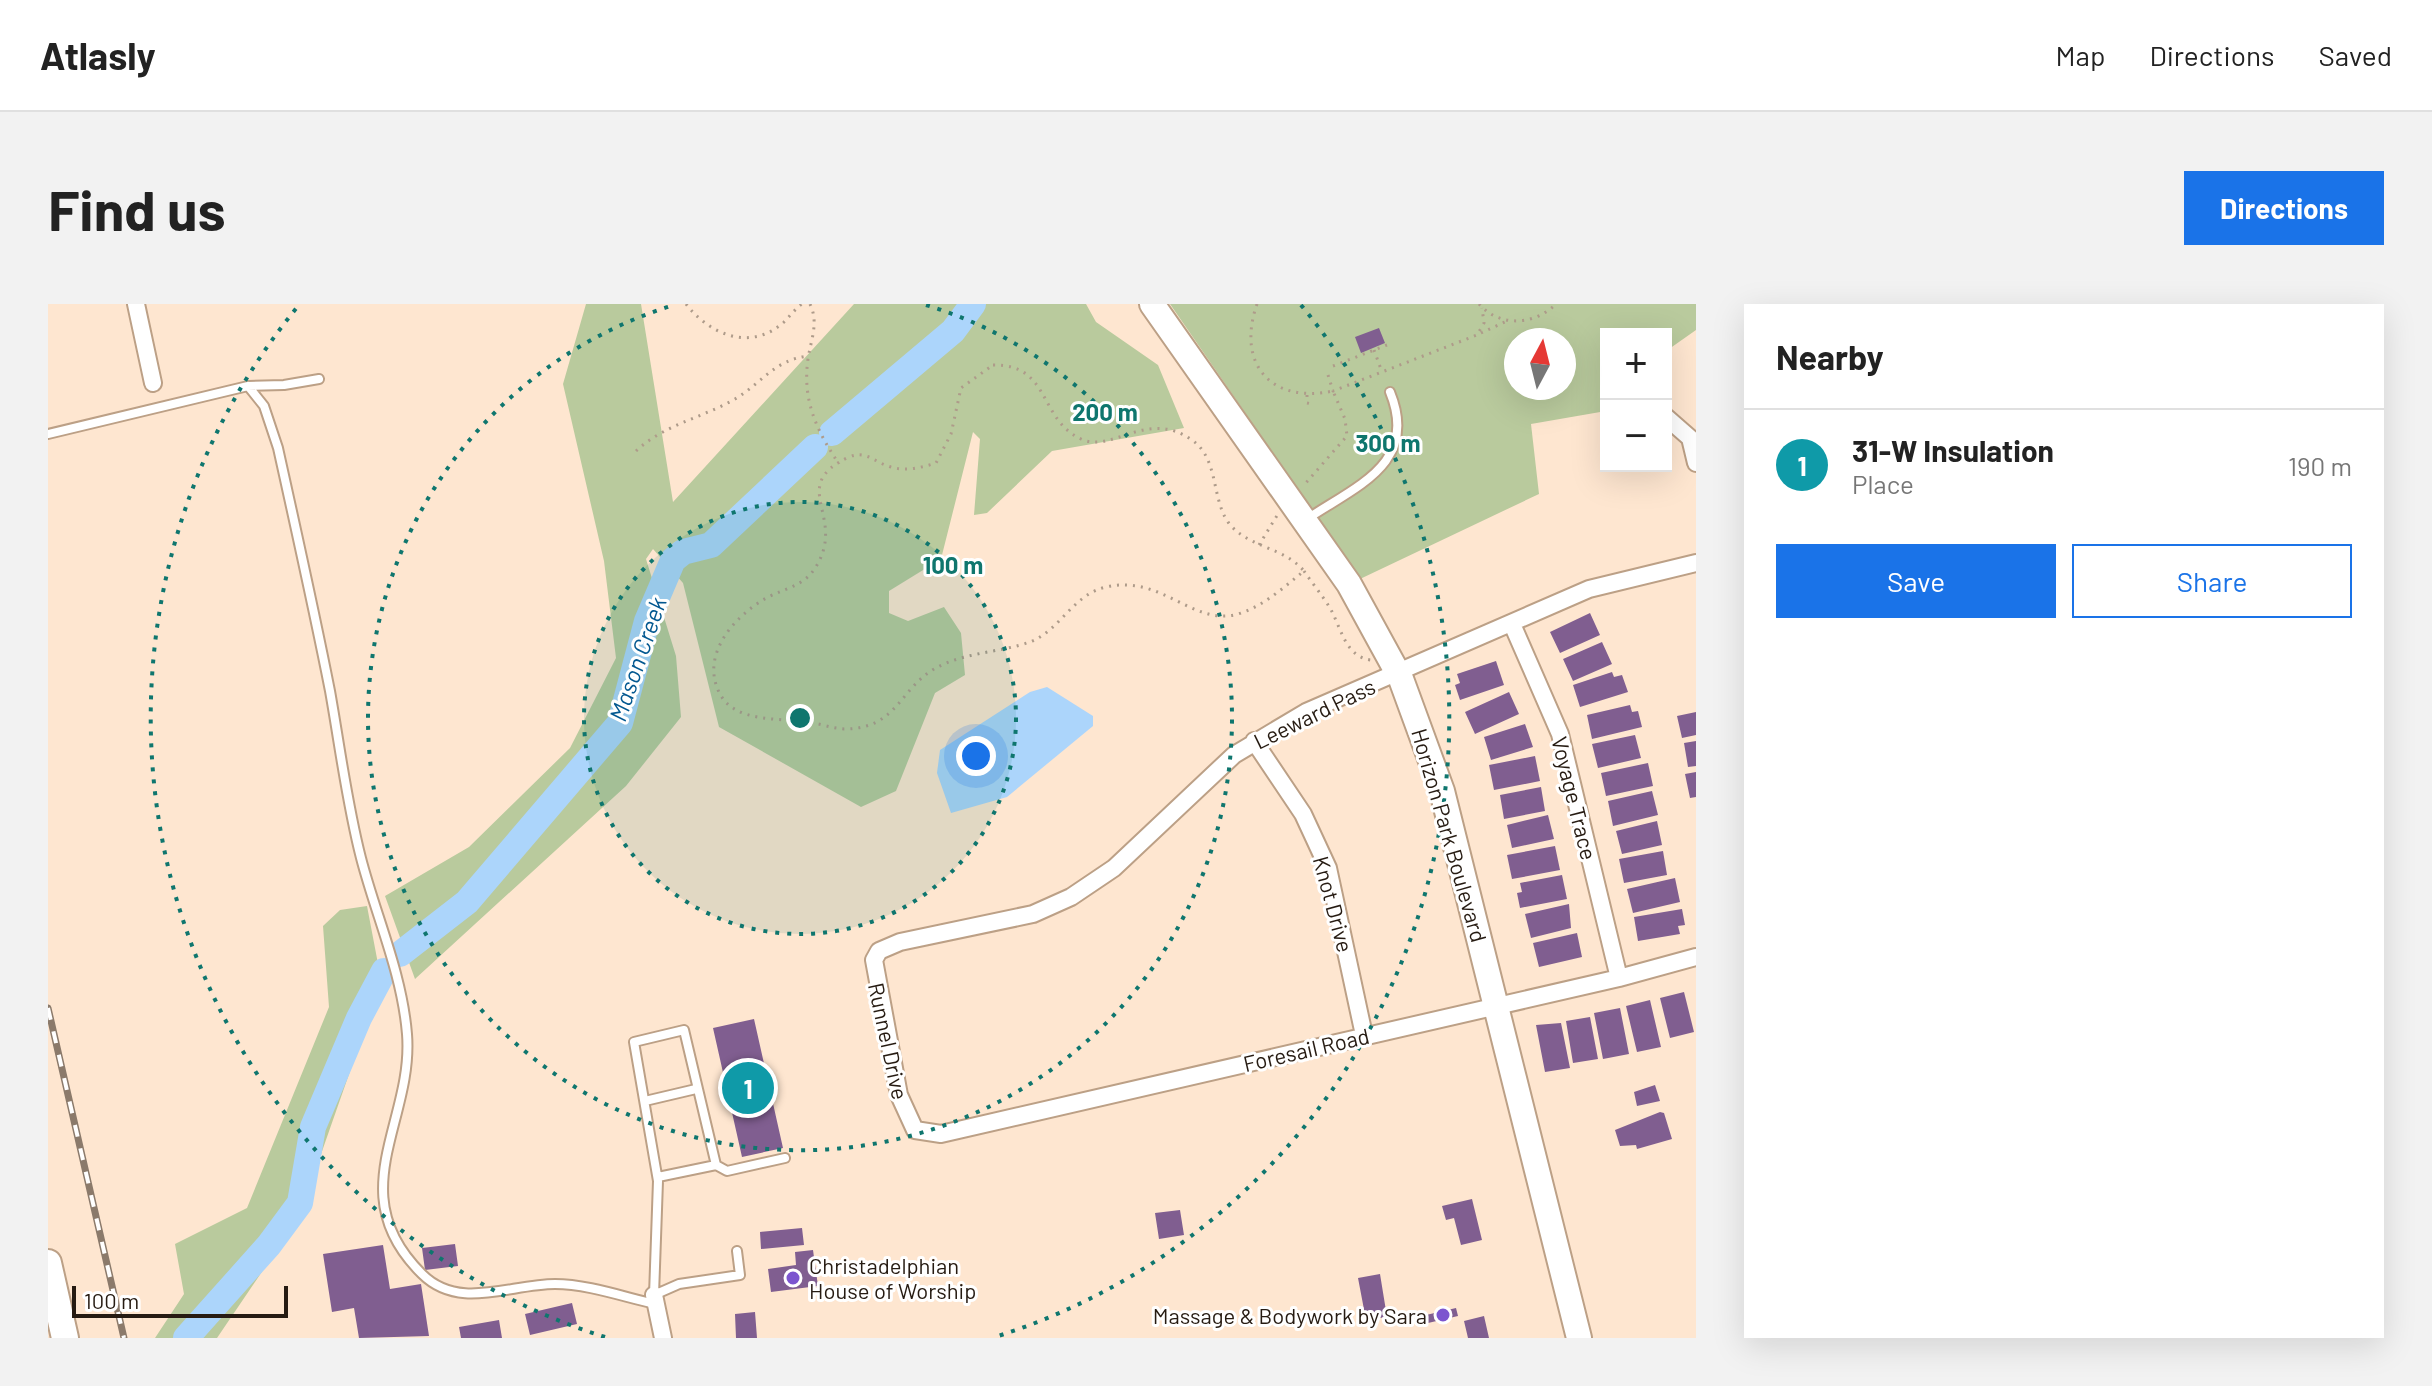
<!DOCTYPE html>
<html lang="en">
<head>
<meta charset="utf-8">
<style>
  :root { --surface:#fff; --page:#f2f2f2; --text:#222; --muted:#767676; --line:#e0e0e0; --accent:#1a73e8 }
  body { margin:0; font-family:Barlow,sans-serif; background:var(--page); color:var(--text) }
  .controls { position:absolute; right:24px; top:24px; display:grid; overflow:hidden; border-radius:0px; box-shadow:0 8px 32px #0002 }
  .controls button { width:72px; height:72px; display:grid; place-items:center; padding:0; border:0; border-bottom:2px solid var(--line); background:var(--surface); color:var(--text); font:40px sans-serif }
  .compass { position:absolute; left:1456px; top:24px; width:72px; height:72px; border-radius:50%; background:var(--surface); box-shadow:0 8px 32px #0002; rotate:7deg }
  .scale { position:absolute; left:24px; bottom:20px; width:216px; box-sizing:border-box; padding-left:8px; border:4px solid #261b12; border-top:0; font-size:22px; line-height:28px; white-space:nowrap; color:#261b12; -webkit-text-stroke:6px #fff; paint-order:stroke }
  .you { position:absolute; left:928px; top:452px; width:28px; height:28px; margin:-20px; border:6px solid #fff; border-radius:50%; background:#1a73e8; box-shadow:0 0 0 12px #1a73e833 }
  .badge { display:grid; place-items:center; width:52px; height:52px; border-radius:50%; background:var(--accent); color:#fff; font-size:26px; font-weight:700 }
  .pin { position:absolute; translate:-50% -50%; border:4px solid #fff; box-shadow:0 2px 8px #0006 }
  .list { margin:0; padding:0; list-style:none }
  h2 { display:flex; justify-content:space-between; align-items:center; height:104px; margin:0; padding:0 32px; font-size:34px }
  h2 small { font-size:26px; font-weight:400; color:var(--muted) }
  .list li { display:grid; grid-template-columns:52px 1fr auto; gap:24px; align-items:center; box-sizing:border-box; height:112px; padding:0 32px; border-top:2px solid var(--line) }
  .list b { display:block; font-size:30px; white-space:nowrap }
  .list p { margin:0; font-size:26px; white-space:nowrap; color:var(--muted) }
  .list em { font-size:26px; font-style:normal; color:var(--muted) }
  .actions { display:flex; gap:16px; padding:24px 32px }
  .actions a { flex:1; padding:18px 0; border:2px solid var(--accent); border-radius:0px; text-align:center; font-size:28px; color:var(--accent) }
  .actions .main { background:var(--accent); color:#fff }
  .map { position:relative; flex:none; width:1648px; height:1034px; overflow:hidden; border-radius:0px }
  header { display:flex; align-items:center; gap:48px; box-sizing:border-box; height:112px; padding:0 40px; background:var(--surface); border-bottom:2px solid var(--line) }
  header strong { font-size:38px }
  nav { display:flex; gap:44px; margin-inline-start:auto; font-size:28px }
  .intro { display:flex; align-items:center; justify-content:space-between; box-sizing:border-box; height:192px; padding:0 48px }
  h1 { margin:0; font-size:56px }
  .button { padding:20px 36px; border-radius:0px; background:var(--accent); color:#fff; font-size:28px; font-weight:700 }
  main { display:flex; gap:48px; padding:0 48px }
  aside { flex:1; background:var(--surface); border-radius:0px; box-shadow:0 8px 32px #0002 }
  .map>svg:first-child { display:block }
  .green { fill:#b9ca9d; fill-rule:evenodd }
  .water { fill:#acd5fb }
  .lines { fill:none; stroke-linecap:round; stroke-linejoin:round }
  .river { stroke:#acd5fb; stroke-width:26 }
  .building { fill:#805e90 }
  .lane-casing { stroke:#bca086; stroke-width:12 }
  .street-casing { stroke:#bca086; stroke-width:20 }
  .secondary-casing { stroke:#bca086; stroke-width:28 }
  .primary-casing { stroke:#bca086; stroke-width:30 }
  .path { stroke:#ae9b8a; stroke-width:3; stroke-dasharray:2 6; stroke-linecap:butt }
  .lane { stroke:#fff; stroke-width:8 }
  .street { stroke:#fff; stroke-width:16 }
  .secondary { stroke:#fff; stroke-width:24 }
  .primary { stroke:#fff; stroke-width:26 }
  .rail-casing { stroke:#8b7a6b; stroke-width:7 }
  .rail { stroke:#fff; stroke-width:4; stroke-dasharray:12; stroke-linecap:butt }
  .ring { fill:none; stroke:#0f766e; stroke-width:4; stroke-dasharray:4 8 }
  .poi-dot { fill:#7c55cf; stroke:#fff; stroke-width:3 }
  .labels { text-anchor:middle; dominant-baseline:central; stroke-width:6; stroke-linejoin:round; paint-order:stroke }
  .street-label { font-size:22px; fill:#261b12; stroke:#fff }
  .poi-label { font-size:22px; fill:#261b12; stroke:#fff; text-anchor:start }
  .water-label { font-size:24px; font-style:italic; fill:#035890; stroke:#fff }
  .centre { fill:#0f766e; stroke:#fff; stroke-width:4 }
  .ring-label { font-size:24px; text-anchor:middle; font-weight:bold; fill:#0f766e; stroke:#fff; stroke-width:6; stroke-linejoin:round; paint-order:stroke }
</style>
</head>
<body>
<header>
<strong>Atlasly</strong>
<nav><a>Map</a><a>Directions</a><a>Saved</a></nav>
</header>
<div class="intro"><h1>Find us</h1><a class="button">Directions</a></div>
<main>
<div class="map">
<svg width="1648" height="1034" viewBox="0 0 1648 1034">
  <rect width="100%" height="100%" fill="#fee6d0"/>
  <path class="green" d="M538,0H593L625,198L806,0H1038L1048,18L1110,61L1136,124L1004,147L939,209L926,211L932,135L925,128L893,255L841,287V309L860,317L896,303L913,329L917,371L887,389L848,487L813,503L671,423L635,279L605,245L598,255L628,352L633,413L578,482L367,675L337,592L421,543L522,444L568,354L556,257L515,80Z
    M1122,0H1648V26L1621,45L1618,57V30H1558V107L1483,120L1491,190L1312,275ZM1468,36H1516V84H1468Z
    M319,602L335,686L307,753L251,913L169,1034H107L136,990L127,940L199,904L281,703L275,622L292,606Z"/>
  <path class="water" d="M999,383L1045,412V422L959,493L903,509L889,469L892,446L982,388Z"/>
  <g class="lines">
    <path class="river" d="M784,129L905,27L925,0
      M352,650L419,598L572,419L599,317L625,256L635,248L663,241L767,143
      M138,1034L221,941L252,899L265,823L311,714L336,667"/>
  </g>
  <path class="building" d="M1331,24L1337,39L1313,49L1307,33Z
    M1542,309L1552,331L1512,349L1502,328Z
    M1554,338L1564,360L1525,377L1515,355Z
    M1448,357L1456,381L1412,396L1407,381L1412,379L1409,370Z
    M1564,368L1566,373L1574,371L1580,388L1532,403L1525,381Z
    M1461,388L1471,410L1427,430L1417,408Z
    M1582,401L1584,408L1590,407L1594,423L1544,435L1539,411Z
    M1648,408V431L1634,434L1629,412Z
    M1477,420L1485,443L1443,456L1436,433Z
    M1587,431L1593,454L1550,464L1544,440Z
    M1648,437V462L1640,463L1636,439Z
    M1487,452L1492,477L1446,486L1441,461Z
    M1600,459L1605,482L1558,492L1553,469Z
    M1648,468V493L1642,494L1637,470Z
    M1493,483L1497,507L1456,515L1452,491Z
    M1604,487L1610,511L1565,522L1560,497Z
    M1500,511L1506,535L1464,544L1459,521Z
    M1609,517L1614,541L1574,550L1568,527Z
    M1507,542L1512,566L1464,575L1459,551Z
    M1615,547L1619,571L1576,579L1571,555Z
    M1514,571L1519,595L1472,604L1469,589L1474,588L1472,579Z
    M1627,574L1632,598L1585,609L1579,585Z
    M1521,600L1523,624L1483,634L1477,610Z
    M1634,605L1637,621L1630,622L1632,630L1590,637L1586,613Z
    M1529,629L1534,653L1491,663L1485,639Z
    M1636,688L1646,728L1622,734L1612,694Z
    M1602,696L1613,743L1589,748L1578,702Z
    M1572,704L1581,750L1555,755L1546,709Z
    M1542,713L1550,755L1525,759L1518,717Z
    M706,715L735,844L694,853L665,724Z
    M1513,719L1522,764L1497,768L1488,721Z
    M1607,781L1612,797L1589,802L1586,788Z
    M1612,808L1616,809L1624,835L1589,845L1588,841L1572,842L1567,826Z
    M1424,895L1434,936L1413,941L1406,914L1398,916L1394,902Z
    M1132,906L1136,931L1111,935L1107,909Z
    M754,924L756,941L713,945L712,928Z
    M407,940L410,962L377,966L374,944Z
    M335,941L342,985L373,980L381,1032L311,1034L306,1004L284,1008L275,950Z
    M765,946L770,982L723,988L720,965L748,961L747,948Z
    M1332,970L1339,1013L1318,1016L1310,974Z
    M524,999L529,1020L482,1031L477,1010Z
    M1408,1004L1410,1012L1380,1019L1378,1011Z
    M707,1008L709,1034H688L687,1010Z
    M1436,1012L1441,1034H1420L1416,1017Z
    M451,1016L454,1034H413L411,1023Z"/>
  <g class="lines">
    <defs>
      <path id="lane" d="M200,82L216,102L230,144C248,225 266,306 282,387C292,443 299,500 313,554C328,612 354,669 359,730C366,818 292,889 374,970C411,1007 462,980 507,980C539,980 576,993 607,1000
        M0,130L200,82L236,81L271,75
        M1259,215C1310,181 1371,159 1342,88
        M597,797L648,785
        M668,861L679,867L737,854
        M610,873L668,861L636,726L586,738L610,877L606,991L631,980L692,971L689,947"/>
      <path id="street" d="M88,0L105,79
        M1618,113L1642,134L1648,159
        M1648,259L1541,285L1258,408L1186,451L1066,564L1023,593L985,610L852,638L831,647L826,656L851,791L867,826L893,830L1571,674L1648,653
        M1464,320L1512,430L1571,674
        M1206,437L1255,510L1280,564L1316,731
        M606,991L615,1034"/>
      <path id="secondary" d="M1104,0L1301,280L1353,375L1394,487L1531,1034"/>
      <path id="primary" d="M0,959L17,1034"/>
    </defs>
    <use href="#lane" class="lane-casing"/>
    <use href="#street" class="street-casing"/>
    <use href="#secondary" class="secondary-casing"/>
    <use href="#primary" class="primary-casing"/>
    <path class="path" d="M638,0C662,31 703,48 736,18C742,12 747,5 754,0
      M762,0C771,19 763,35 760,55C754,97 769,127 791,160
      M1209,0C1188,60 1223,100 1285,87L1297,115L1299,132L1256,181
      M1431,0C1452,24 1487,21 1508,0
      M1433,29L1459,17
      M1326,46L1334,68
      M945,61C1003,60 990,115 1033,135C1064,150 1099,104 1144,136C1171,155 1163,193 1180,218C1199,244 1235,242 1256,267C1236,283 1216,302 1190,310C1145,323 1114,270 1058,283C1028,290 1016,318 992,333C968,348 920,346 888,364C851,384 850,425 796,425C784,424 772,420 761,418C733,414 687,419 672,390C651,351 687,311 720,293C740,283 757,282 769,261C798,211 739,182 801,153C817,146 827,158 840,162C856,168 872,164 888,159L903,130L913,84Z
      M1285,62L1339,41
      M1280,71L1285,87L1429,31L1436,19L1434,4
      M1259,91V99L1264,100
      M588,147C617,120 654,114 687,95C714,79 726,56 760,52
      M1211,241L1230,210
      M1256,267C1264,279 1274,291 1282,304C1293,323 1297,353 1323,356"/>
    <use href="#lane" class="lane"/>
    <use href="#street" class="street"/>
    <use href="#secondary" class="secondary"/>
    <use href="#primary" class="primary"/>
    <defs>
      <path id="rail" d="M0,704L76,1034"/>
    </defs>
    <use href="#rail" class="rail-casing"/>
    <use href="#rail" class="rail"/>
  </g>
  <circle cx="752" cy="414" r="216" fill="#0f766e" fill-opacity=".12"/>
  <g class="ring">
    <circle cx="752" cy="414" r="216"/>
    <path d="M878 1A432 432 0 1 1 626 1"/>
    <path d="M557 1033A649 649 0 0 1 251 1M1253 1A649 649 0 0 1 947 1033"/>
  </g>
  <g class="poi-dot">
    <circle cx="745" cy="974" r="8"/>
    <circle cx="1395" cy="1011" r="8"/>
  </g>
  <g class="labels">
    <g class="street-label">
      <text transform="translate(1266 409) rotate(-26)">Leeward Pass</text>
      <text transform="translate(1527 494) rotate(76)">Voyage Trace</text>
      <text transform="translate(1402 531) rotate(74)">Horizon Park Boulevard</text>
      <text transform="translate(1286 600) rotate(75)">Knot Drive</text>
      <text transform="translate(841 737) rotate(78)">Runnel Drive</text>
      <text transform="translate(1258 745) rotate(-13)">Foresail Road</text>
    </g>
    <g class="poi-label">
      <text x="761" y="961">Christadelphian<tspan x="761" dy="25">House of Worship</tspan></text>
      <text x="1379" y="1011" text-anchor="end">Massage &amp; Bodywork by Sara</text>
    </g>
    <g class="water-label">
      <text transform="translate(589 355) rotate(-71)">Mason Creek</text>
    </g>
  </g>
  <circle cx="752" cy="414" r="12" class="centre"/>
  <g class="ring-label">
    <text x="1057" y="117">200 m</text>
    <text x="1340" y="148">300 m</text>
    <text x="905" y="270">100 m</text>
  </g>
</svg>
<div class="controls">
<button>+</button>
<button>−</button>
</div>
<svg class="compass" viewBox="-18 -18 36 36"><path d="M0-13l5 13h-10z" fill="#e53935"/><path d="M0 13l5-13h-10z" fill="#767676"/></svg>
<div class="scale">100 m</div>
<div class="you"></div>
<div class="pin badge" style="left:700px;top:784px;background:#0f9aa8">1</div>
</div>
<aside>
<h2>Nearby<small></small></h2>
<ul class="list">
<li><span class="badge" style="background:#0f9aa8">1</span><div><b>31-W Insulation</b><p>Place</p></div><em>190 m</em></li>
</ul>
<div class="actions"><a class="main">Save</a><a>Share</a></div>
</aside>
</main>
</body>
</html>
